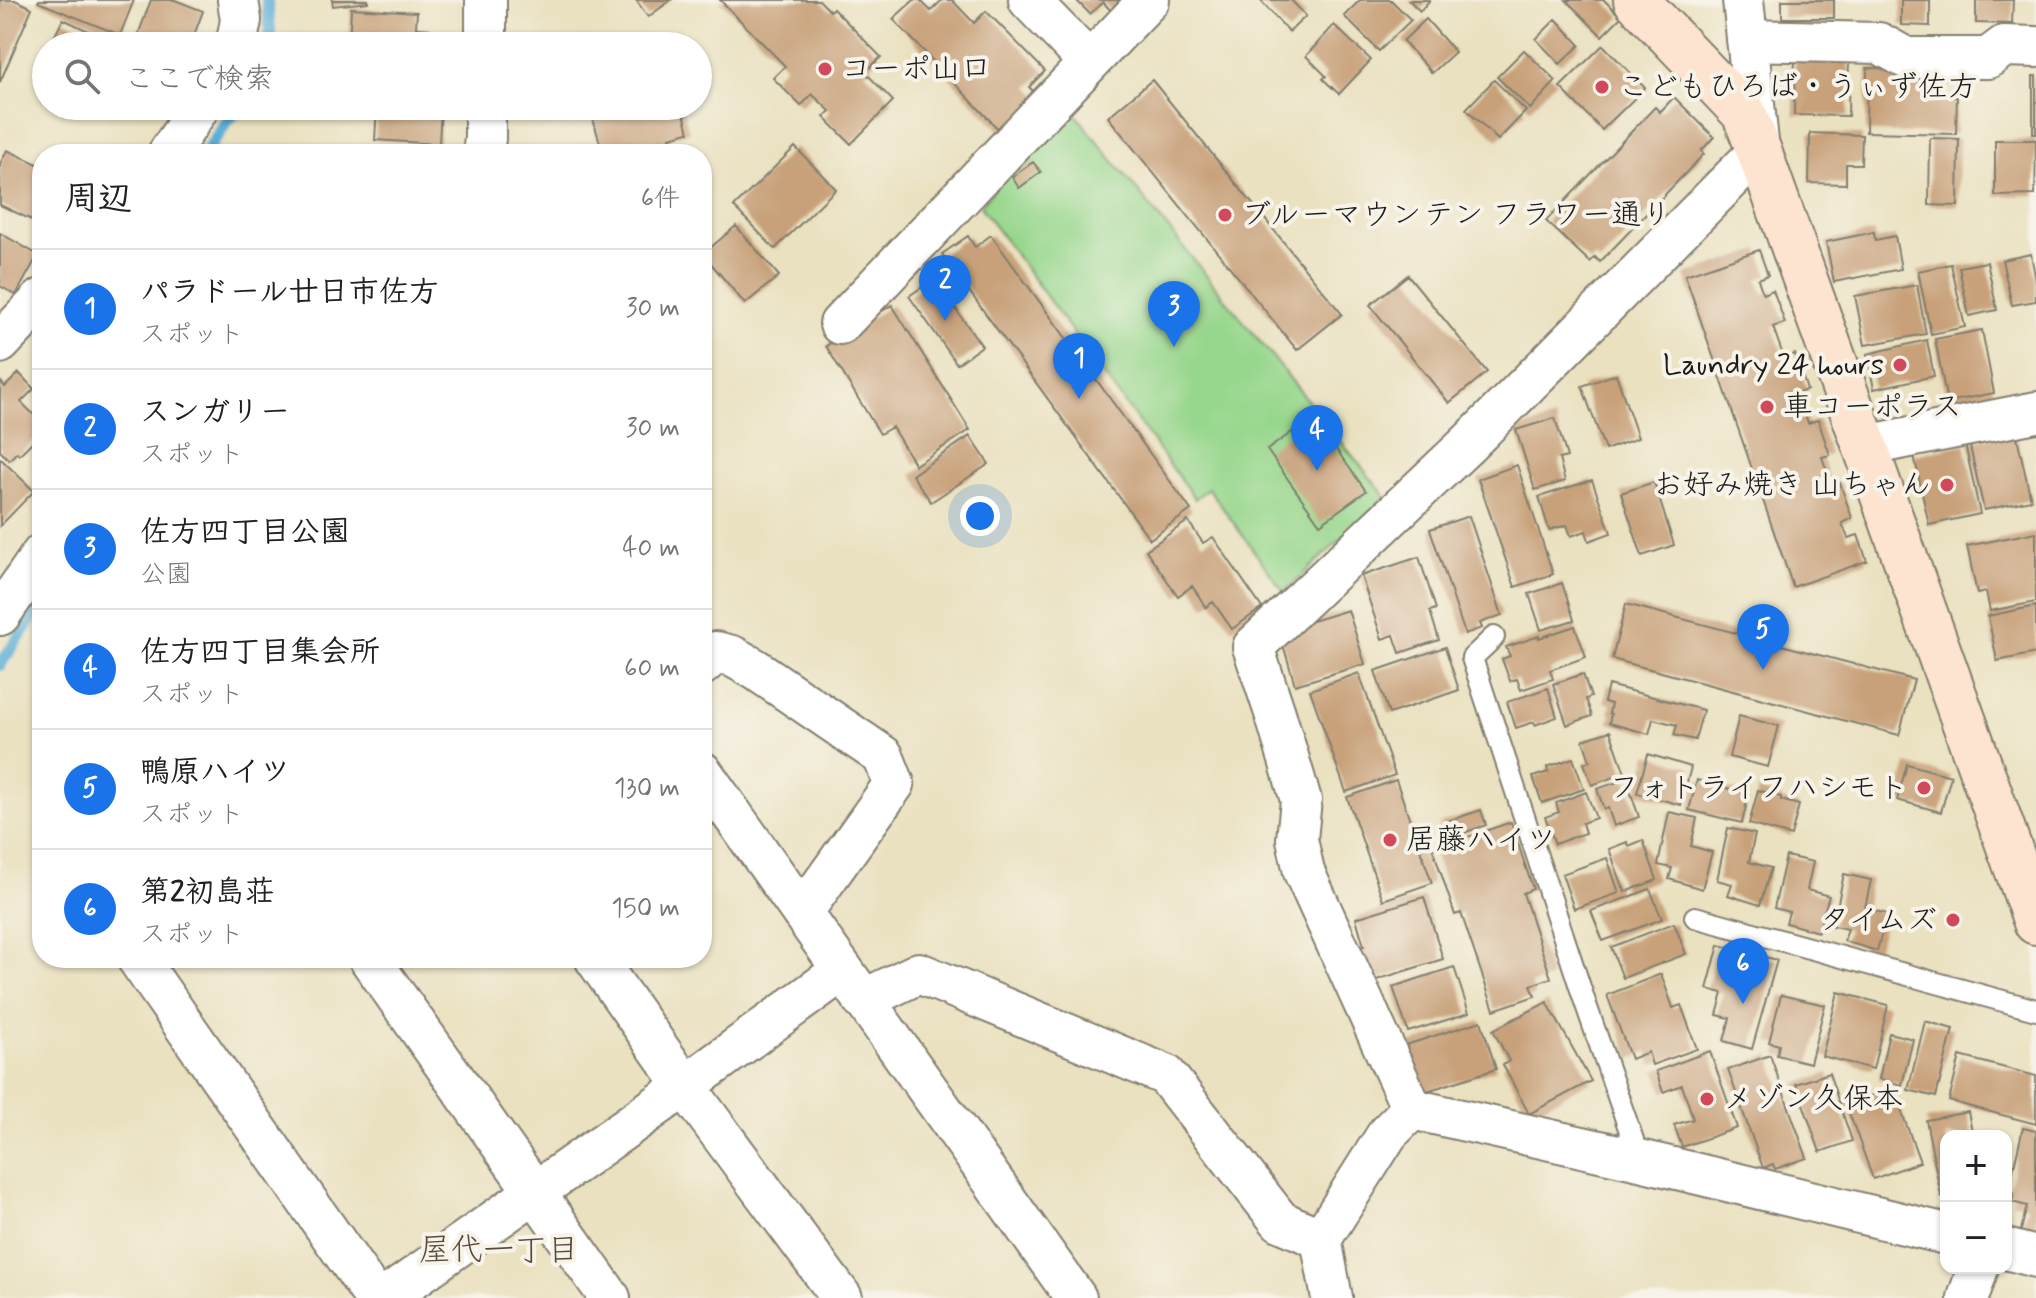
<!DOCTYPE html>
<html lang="ja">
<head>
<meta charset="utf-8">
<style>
  :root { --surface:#fff; --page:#f6f6f6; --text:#202124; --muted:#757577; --line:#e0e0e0; --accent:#1a73e8 }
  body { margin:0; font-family:Mynerve,"Klee One",sans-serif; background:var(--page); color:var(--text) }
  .controls { position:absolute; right:24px; bottom:24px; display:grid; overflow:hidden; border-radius:16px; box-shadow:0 2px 6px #0004 }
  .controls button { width:72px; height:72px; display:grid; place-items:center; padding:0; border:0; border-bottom:2px solid var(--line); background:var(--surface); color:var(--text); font:40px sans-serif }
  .you { position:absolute; left:980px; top:516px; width:28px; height:28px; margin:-20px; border:6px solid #fff; border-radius:50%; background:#1a73e8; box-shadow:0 0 0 12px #1a73e833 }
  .badge { display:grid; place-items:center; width:52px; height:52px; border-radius:50%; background:var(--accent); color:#fff; font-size:26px; font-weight:700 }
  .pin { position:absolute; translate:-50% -66px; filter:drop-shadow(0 2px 4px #0008) }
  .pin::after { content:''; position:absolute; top:42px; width:28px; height:24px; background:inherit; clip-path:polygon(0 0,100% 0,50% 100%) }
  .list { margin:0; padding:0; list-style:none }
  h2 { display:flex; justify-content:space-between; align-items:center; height:104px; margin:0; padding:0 32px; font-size:34px }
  h2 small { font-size:26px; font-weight:400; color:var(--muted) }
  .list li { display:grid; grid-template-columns:52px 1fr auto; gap:24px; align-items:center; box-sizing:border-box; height:120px; padding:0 32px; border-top:2px solid var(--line) }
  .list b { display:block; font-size:30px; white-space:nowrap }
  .list p { margin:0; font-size:26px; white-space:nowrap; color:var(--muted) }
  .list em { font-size:26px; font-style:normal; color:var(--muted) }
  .icon { flex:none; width:44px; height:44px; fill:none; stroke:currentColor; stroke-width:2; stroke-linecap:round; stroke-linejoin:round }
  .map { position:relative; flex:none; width:2036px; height:1298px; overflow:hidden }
  .search { position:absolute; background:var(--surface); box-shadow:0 2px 6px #0004; left:32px; top:32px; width:680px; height:88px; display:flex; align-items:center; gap:20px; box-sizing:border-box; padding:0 28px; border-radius:44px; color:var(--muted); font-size:30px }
  .panel { position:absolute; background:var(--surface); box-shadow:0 2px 6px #0004; left:32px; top:144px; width:680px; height:824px; border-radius:32px }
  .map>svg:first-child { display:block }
  .green { fill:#97d78d; stroke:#5a7a54; stroke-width:2 }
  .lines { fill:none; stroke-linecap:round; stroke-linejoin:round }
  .stream { stroke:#59add5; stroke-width:12 }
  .building { fill:#c8a17a }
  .lane-casing { stroke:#837e6e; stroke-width:24 }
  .street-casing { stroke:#837e6e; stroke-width:44 }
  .secondary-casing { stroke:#837e6e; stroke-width:48 }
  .lane { stroke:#fff; stroke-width:20 }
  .street { stroke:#fff; stroke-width:40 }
  .secondary { stroke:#fde4d1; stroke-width:44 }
  .poi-dot { fill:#d1495b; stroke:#f7f3e8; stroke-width:3 }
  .labels { text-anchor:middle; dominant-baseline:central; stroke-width:8; stroke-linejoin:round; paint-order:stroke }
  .poi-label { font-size:30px; fill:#1c1c1c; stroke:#f7f3e8; text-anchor:start }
  .neighbourhood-label { font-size:32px; fill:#584b3d; stroke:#f7f3e8 }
</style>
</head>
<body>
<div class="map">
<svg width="2036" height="1298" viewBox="0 0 2036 1298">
  <rect width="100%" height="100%" fill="#f7f3e8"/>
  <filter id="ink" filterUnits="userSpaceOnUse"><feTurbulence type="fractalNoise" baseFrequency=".0125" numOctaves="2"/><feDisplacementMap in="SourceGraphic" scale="16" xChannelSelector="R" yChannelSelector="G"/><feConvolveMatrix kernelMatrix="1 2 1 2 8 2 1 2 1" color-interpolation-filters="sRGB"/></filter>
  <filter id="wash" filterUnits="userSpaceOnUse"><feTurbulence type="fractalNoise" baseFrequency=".006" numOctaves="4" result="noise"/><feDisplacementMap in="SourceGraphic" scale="32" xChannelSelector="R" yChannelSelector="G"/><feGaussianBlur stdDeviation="1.8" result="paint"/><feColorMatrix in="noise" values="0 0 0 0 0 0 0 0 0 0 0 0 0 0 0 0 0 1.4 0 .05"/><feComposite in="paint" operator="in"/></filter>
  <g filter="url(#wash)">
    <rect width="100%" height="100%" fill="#eae1c0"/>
    <path class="green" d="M1068,105L1386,497L1284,592L1208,488L1195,499L980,206Z"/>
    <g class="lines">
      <path class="stream" d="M267,0L270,30L268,46
        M205,154L226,123L242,106
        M0,665L42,603"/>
    </g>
    <g id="blocks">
      <path class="building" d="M0,0H15L32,8L0,82Z
        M39,0H134L120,35L38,2Z
        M151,0H175L203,11L190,46H134Z
        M332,0H368V2L333,6Z
        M636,0H671L648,17Z
        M720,0H819L830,11L833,8L881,57L865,72L893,101L851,144L824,117L830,111L812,94L801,106L773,78L785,66Z
        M914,0H920L931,11L942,0H952L974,23L986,11L1045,71L1029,87L1039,97L1002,133L893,19Z
        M1076,0H1127L1113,13L1103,2L1090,14Z
        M1260,0H1291L1306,16L1289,32Z
        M1360,0H1391L1411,20L1379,51L1344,16Z
        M1409,0H1430L1420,11Z
        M1566,0H1604L1621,17L1602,36Z
        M1782,0H1834V18H1782Z
        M1901,0H1930V26L1901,25Z
        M1976,0H2013L2012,24L1976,23Z
        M351,8L417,12L416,28L430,29L429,46H349Z
        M63,19L114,43L113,46H50Z
        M1426,19L1455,52L1432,73L1403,41Z
        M1556,19L1580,45L1560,64L1536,39Z
        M1334,25L1371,60L1339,94L1323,79L1326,76L1306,56Z
        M1603,45L1645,88L1602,130L1560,87Z
        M1524,50L1556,81L1530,109L1497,77Z
        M1795,52L1849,53L1848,116L1794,115Z
        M1867,68L1934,69V97H1957L1956,134L1866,132Z
        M2033,76H2036V134H2033Z
        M1152,80L1342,314L1297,350L1108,117Z
        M1494,80L1526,111L1498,140L1466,109Z
        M1674,97L1714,137L1701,151L1704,154L1600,262L1595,257L1590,262L1546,221L1655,107L1660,112Z
        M377,106L441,109L439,144L375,140Z
        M638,106H682L689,132L670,137L674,154H603L593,119Z
        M1810,133L1862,135L1861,164H1846V184L1809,183Z
        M1930,138L1959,139L1958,206L1929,205Z
        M1995,140H2036L2035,195L1995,196Z
        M795,147L836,189L775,249L734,207Z
        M7,150L42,166V225L0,205V164Z
        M1033,162L1041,172L1019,188L1012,177Z
        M736,226L779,276L745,304L703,254Z
        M1874,232L1875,240L1895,236L1901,269L1834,282L1826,242Z
        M0,233L38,255L16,295L0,286Z
        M991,235L1191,510L1150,539L942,254L968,236L975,247Z
        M1759,250L1768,275L1758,279L1763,294L1773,290L1785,323L1773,327L1784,358L1795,354L1807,390L1798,393L1808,423L1818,420L1830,455L1822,457L1832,486L1840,483L1852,518L1842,523L1848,538L1858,535L1867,561L1793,587L1685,275Z
        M2031,254L2036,281V301L2012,305L2002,260Z
        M1987,262L1997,310L1969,316L1959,267Z
        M1951,264L1965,327L1931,334L1918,271Z
        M1408,275L1487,372L1449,403L1370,305Z
        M934,279L982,346L957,364L909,296Z
        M1917,285L1926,334L1865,345L1855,296Z
        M892,305L970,430L915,465L892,427L880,434L826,346Z
        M1982,330L1994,393L1947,402L1935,339Z
        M1927,340L1934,376L1874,389L1867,354Z
        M19,373L34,389L21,402L42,423V432L19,455L17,452L9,460L0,451V381L5,387Z
        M1616,374L1638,438L1605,450L1582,386Z
        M1313,417L1366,491L1320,524L1267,450Z
        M1555,418L1567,457L1559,459L1565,481L1535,490L1516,430Z
        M2016,432L2031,500L1984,510L1969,442Z
        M970,436L989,464L931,502L912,475Z
        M1965,444L1980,514L1929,525L1914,455Z
        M0,458L34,491L0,526Z
        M1517,465L1553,574L1515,587L1478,479Z
        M1592,480L1611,533L1589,541L1586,531L1571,536L1567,525L1549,530L1539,497Z
        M1654,482L1674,545L1642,556L1621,493Z
        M1469,516L1502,615L1480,623L1482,628L1465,634L1430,529Z
        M1188,521L1203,543L1213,537L1262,608L1232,629L1213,602L1206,607L1192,586L1178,596L1146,550Z
        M2036,532V602L1990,611L1986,592L1977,594L1967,546Z
        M1419,557L1436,609L1430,611L1439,640L1400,653L1394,635L1382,639L1361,576Z
        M1562,583L1574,620L1541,630L1529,594Z
        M1626,604L1914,680L1899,735L1612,659Z
        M2036,606V653L1997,661L1988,616Z
        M1348,610L1365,664L1295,685L1279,631Z
        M1575,626L1586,657L1550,670L1553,679L1521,690L1517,679L1510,681L1502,659L1510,656L1506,647L1539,636V638Z
        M1445,647L1459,690L1389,714L1375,671Z
        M1359,673L1395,775L1346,792L1310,690Z
        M1583,674L1591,697L1586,699L1592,716L1567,725L1553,684Z
        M1608,685L1703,710L1695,740L1674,735L1677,725L1653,719L1649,734L1609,723L1611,714L1609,713L1611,704L1604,702Z
        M1548,688L1557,717L1535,725L1534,722L1516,728L1507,702Z
        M1739,716L1779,726L1768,767L1729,757Z
        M1610,731L1625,773L1592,785L1584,763L1590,761L1583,740Z
        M1648,754L1691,767L1681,805L1637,793Z
        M1573,758L1584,789L1542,803L1533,777L1548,772L1547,767Z
        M1907,764L1951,776L1941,812L1897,800Z
        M1626,779L1639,817L1614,826L1608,808L1604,809L1597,789Z
        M1396,780L1432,883L1383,900L1347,797Z
        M1697,780L1749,794L1742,823L1689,810Z
        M1758,790L1781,797V800L1799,805L1791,836L1749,824Z
        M1586,792L1596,818L1582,823L1585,833L1555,844L1545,817L1559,812L1556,803Z
        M1481,810L1486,825L1444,840L1439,824Z
        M1669,812L1697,818L1691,846L1712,852L1702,889L1669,879L1672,868L1658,865Z
        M1511,822L1533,889L1523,893L1551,978L1531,985L1535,996L1494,1010L1461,913L1455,915L1433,849Z
        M1728,828L1755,834L1749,862L1771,868L1760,905L1728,895L1732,884L1717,880Z
        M1643,840L1657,880L1625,892L1609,849L1627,842L1629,846Z
        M1786,856L1813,862L1807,890L1829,896L1818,932L1786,923L1789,912L1774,908Z
        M1607,858L1619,893L1574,909L1562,874Z
        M1844,874L1871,880L1865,908L1887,914L1877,951L1844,941L1848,929L1833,926Z
        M1650,889L1662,919L1603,941L1591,911Z
        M1424,897L1443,959L1370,982L1359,948L1364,946L1356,918Z
        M1674,923L1686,954L1623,978L1611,947Z
        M1719,945L1777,960L1752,1049L1724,1041L1730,1018L1717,1015L1723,993L1707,989Z
        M1454,967L1469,1013L1408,1032L1393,987Z
        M1661,974L1673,1008L1681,1005L1697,1049L1652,1065L1648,1052L1631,1059L1607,995Z
        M1838,992L1888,1005L1873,1069L1822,1056Z
        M1781,995L1825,1005L1810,1063L1777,1055L1779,1045L1769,1042Z
        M1547,1002L1591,1081L1529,1114L1503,1065L1509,1061L1493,1030Z
        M1481,1021L1496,1069L1421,1093L1406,1045Z
        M1925,1021L1953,1029L1936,1097L1908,1090Z
        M1889,1033L1913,1039L1902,1085L1879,1079Z
        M1710,1051L1737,1128L1682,1147L1674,1125L1693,1119L1689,1106L1682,1085L1663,1092L1656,1071Z
        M1770,1055L1807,1158L1775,1169L1773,1164L1763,1168L1728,1070Z
        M1960,1056L2036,1076V1124L1949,1101Z
        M1829,1073L1852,1141L1820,1152L1796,1084Z
        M1893,1088L1920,1162L1873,1179L1846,1104Z
        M1968,1112L1973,1136H1946V1195L1941,1196L1926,1120Z
        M2023,1128L2036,1131V1237L2020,1234L2027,1206L2012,1202L2014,1193L2008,1191Z"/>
    </g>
  </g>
  <g filter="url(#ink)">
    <use href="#blocks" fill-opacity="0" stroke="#837e6e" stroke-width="2"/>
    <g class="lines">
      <defs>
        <path id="lane" d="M1494,637L1472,658L1585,1002L1640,1160
          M1695,917L2036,1010"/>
        <path id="street" d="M1029,0L1089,62
          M1747,40L1879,43L1906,58H1988L2004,46L2036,47
          M236,46L241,20L238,0
          M486,46V0
          M168,154L200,106
          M483,154L485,138V106
          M840,324L1149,0
          M0,343L42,299
          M1865,446L2036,412
          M0,615L42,554
          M702,665L716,652L732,656L755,669L883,756L894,784L802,913
          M702,772L1076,1298
          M137,958L375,1298
          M369,958L610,1298
          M595,958L685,1086L842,1298
          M863,1000L919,973L1166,1075L1280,1221L1321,1239
          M1412,1109L1304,872L1297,839L1301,800L1275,713L1253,647L1469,443L1759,151L1743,0
          M2006,1249L2036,1257
          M385,1298L685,1086L843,970
          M1332,1298L1321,1239L1388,1133L1412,1109L1640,1160L1946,1234
          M1968,1298L1978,1268"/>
        <path id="secondary" d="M1636,0L1744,113L1759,151L2036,922"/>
      </defs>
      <use href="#lane" class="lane-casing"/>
      <use href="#street" class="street-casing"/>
      <use href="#secondary" class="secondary-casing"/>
      <use href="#lane" class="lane"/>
      <use href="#street" class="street"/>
      <use href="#secondary" class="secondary"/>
    </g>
  </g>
  <g class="poi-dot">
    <circle cx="825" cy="69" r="8"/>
    <circle cx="1602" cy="87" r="8"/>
    <circle cx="1225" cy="215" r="8"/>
    <circle cx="1900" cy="365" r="8"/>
    <circle cx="1767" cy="407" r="8"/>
    <circle cx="1947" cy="485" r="8"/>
    <circle cx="1924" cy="788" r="8"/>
    <circle cx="1390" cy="840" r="8"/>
    <circle cx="1953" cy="920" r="8"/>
    <circle cx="1707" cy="1099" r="8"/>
  </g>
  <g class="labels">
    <g class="poi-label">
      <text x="841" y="69">コーポ山口</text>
      <text x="1618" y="87">こどもひろば・うぃず佐方</text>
      <text x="1241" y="215">ブルーマウンテン フラワー通り</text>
      <text x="1884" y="365" text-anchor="end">Laundry 24 hours</text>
      <text x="1783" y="407">車コーポラス</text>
      <text x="1931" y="485" text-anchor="end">お好み焼き 山ちゃん</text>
      <text x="1908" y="788" text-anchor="end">フォトライフハシモト</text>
      <text x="1406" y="840">居藤ハイツ</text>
      <text x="1937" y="920" text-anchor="end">タイムズ</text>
      <text x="1723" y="1099">メゾン久保本</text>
    </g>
    <g class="neighbourhood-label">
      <text x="499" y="1251">屋代一丁目</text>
    </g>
  </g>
</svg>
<div class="controls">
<button>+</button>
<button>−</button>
</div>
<div class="you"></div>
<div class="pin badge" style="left:1079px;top:399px">1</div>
<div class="pin badge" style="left:945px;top:321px">2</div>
<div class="pin badge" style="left:1174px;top:347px">3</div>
<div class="pin badge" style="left:1317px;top:471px">4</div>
<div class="pin badge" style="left:1763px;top:670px">5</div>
<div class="pin badge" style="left:1743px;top:1004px">6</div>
<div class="search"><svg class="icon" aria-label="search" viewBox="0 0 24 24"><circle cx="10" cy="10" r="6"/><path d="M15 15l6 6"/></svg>ここで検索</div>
<section class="panel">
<h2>周辺<small>6件</small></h2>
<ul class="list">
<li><span class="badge">1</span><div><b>パラドール廿日市佐方</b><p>スポット</p></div><em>30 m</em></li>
<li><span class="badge">2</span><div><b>スンガリー</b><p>スポット</p></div><em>30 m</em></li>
<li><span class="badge">3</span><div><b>佐方四丁目公園</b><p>公園</p></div><em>40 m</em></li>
<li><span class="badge">4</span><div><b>佐方四丁目集会所</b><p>スポット</p></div><em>60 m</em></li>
<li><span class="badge">5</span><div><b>鴨原ハイツ</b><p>スポット</p></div><em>130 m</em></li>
<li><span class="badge">6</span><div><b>第2初島荘</b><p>スポット</p></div><em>150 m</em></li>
</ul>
</section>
</div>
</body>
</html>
